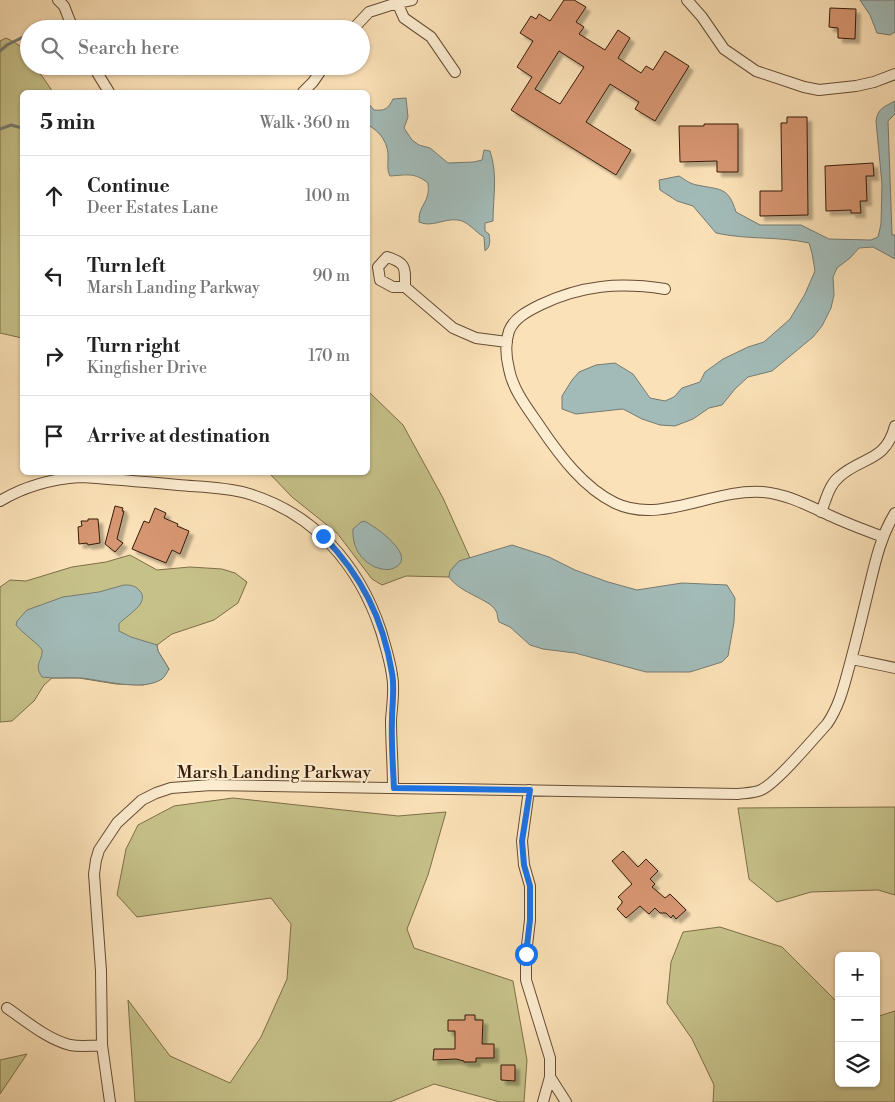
<!DOCTYPE html>
<html lang="en">
<head>
<meta charset="utf-8">
<style>
  :root { --surface:#fff; --page:#f2f2f2; --text:#222; --muted:#767676; --line:#e0e0e0 }
  body { margin:0; font-family:"Libre Bodoni",serif; background:var(--page); color:var(--text) }
  .controls { position:absolute; right:15px; bottom:15px; display:grid; overflow:hidden; border-radius:8px; box-shadow:0 1px 4px #0004 }
  .controls button { width:45px; height:45px; display:grid; place-items:center; padding:0; border:0; border-bottom:1px solid var(--line); background:var(--surface); color:var(--text); font:25px sans-serif }
  .stop { position:absolute; width:15px; height:15px; margin:-11px; border:4px solid #1a73e8; border-radius:50%; background:#fff }
  .stop.end { background:#1a73e8; border-color:#fff; box-shadow:0 1px 5px #0008 }
  .list { margin:0; padding:0; list-style:none }
  h2 { display:flex; justify-content:space-between; align-items:center; height:65px; margin:0; padding:0 20px; font-size:21px }
  h2 small { font-size:16px; font-weight:400; color:var(--muted) }
  .list li { display:grid; grid-template-columns:32px 1fr auto; gap:15px; align-items:center; box-sizing:border-box; height:80px; padding:0 20px; border-top:1px solid var(--line) }
  .list b { display:block; font-size:19px; white-space:nowrap }
  .list p { margin:0; font-size:16px; white-space:nowrap; color:var(--muted) }
  .list em { font-size:16px; font-style:normal; color:var(--muted) }
  .icon { flex:none; width:28px; height:28px; fill:none; stroke:currentColor; stroke-width:2; stroke-linecap:round; stroke-linejoin:round }
  .map { position:relative; flex:none; width:895px; height:1102px; overflow:hidden }
  .search { position:absolute; background:var(--surface); box-shadow:0 1px 4px #0004; left:20px; top:20px; width:350px; height:55px; display:flex; align-items:center; gap:12px; box-sizing:border-box; padding:0 18px; border-radius:28px; color:var(--muted); font-size:19px }
  .panel { position:absolute; background:var(--surface); box-shadow:0 1px 4px #0004; left:20px; top:90px; width:350px; height:385px; border-radius:8px }
  .map>svg:first-child { display:block }
  .green { fill:#c6c189; stroke:#7e6e49 }
  .water { fill:#a2bbb8; stroke:#767b72 }
  .lines { fill:none; stroke-linecap:round; stroke-linejoin:round }
  .stream { stroke:#767b72; stroke-width:3 }
  .building { fill:#d79672; stroke:#351b09; fill-rule:evenodd; filter:url(#shadow) }
  .minor-casing { stroke:#664c34; stroke-width:12 }
  .minor { stroke:#fcecd0; stroke-width:10 }
  .route { stroke:#1a73e8; stroke-width:6 }
  .labels { text-anchor:middle; dominant-baseline:central; stroke-width:4; stroke-linejoin:round; paint-order:stroke }
  .street-label { font-size:18px; fill:#351b09; stroke:#fcecd0 }
</style>
</head>
<body>
<div class="map">
<svg width="895" height="1102" viewBox="0 0 895 1102">
  <defs>
    <filter id="shadow"><feDropShadow dx="4.5" dy="4.5" stdDeviation="1" flood-color="#0004"/></filter>
  </defs>
  <rect width="100%" height="100%" fill="#fbe1b7"/>
  <filter id="stains"><feTurbulence type="fractalNoise" baseFrequency=".004" numOctaves="4"/><feColorMatrix values="0 0 0 0 .2 0 0 0 0 .09 0 0 0 0 .02 0 0 0 .5 -.17"/></filter>
  <radialGradient id="worn" r=".72"><stop offset=".6" stop-color="#630" stop-opacity="0"/><stop offset="1" stop-color="#630" stop-opacity=".3"/></radialGradient>
  <path class="green" d="M6,38C19,44 29,51 29,66H35L53,92H22V165L20,169L22,173V338L0,333V41Z
    M368,391L403,425L443,498L470,558C459,561 451,566 449,577L406,576L382,585L372,579L337,533L292,497L269,473L368,472Z
    M130,555L157,570L190,567L222,569L235,573L247,582L238,603L214,620L172,634L157,645L158,651L169,669L162,679L143,685L116,684L79,678H52L44,685L34,701L12,721L0,722V587L10,580L26,581L72,567L106,562Z
    M233,798L398,816L446,812L428,875L407,929L414,948L513,981L527,1060L524,1102H500L434,1084L390,1102H135L128,1000L170,1056L230,1083L261,1037L287,979L291,924L271,898L137,917L117,895L126,849L138,825L174,806Z
    M895,807V895L878,890L811,892L777,902L749,879L738,808Z
    M720,927L782,947L839,1004V1083H876V1017L895,1011V1102H713L714,1085L692,1039L667,1003L671,962L683,932Z
    M27,1054L0,1094V1060Z"/>
  <path class="water" d="M860,0H895V32L890,35L877,33L870,15Z
    M406,98L408,117L404,128L412,140L419,145L430,148L448,163L474,162L482,160L484,150L490,151C498,175 493,197 493,221L485,223V231L489,234C490,241 491,246 485,251L484,237C475,232 468,221 458,220C444,218 432,228 419,222C418,204 431,203 428,183C414,172 407,175 390,176C387,170 388,166 388,159C389,144 381,132 368,125V103L374,110C385,111 388,109 393,99Z
    M895,101V114L888,121L892,235H895V259L873,247L859,248L850,258L837,268L833,277L834,295L831,308L822,326L813,337L772,371L748,377L735,389L722,405L709,408L693,419L675,426L660,425L642,419L623,409L576,414L562,409V396L572,380L579,372L596,365L615,363L633,374L650,398L665,401L674,397L682,388L700,382L705,372L723,359L748,347L764,342L790,319L805,294L815,271L812,253L809,243C778,236 747,240 716,233L693,206L677,201L660,190L659,180L679,176C684,179 690,184 697,185C720,190 728,186 736,212L760,225H801L829,239L871,240L878,237L881,224L882,184L876,121C878,108 884,107 895,101Z
    M364,521C375,526 419,557 394,568C388,571 381,569 375,567C360,560 352,546 353,529L361,522Z
    M512,545L549,557L575,570L608,582L637,590L682,583L727,585L735,598L734,622L728,656L722,662L690,672H646L575,653L543,649L530,645L510,627L499,622C497,618 498,614 496,611C490,599 461,594 449,577L450,571L459,561Z
    M124,585C130,585 134,585 139,590C152,603 125,616 119,624V631L131,637L157,645L158,651L169,669C167,672 165,677 162,679C143,692 103,680 81,678C68,677 55,679 42,677C33,664 43,661 42,650C41,646 20,631 16,625L17,621L27,610L63,597L99,592Z"/>
  <g class="lines">
    <path class="stream" d="M189,29L228,25H279
      M0,51L7,45L29,34
      M0,129L11,125L22,128"/>
  </g>
  <path class="building" d="M564,0H574L586,7L576,22L584,27L579,34L605,50L618,30L630,38L618,58L641,73L646,66L653,70L665,51L689,66L655,121L635,109L639,102L610,84L586,122L631,150L616,175L511,110L532,77L517,67L533,41L520,33L531,16L536,19L539,14L550,21ZM559,51L584,67L560,104L535,89Z
    M830,8L856,9L855,39L838,38V28L829,27Z
    M787,117H807L808,215L760,216V191H782L781,123H787Z
    M704,124H738V172H717V161L680,162L679,126H704Z
    M873,163L874,176H866L867,201H860L861,213H851V210L826,211L825,166Z
    M115,506L123,508L122,511H124L117,539L123,543L115,552L105,544Z
    M155,508L166,513L164,518L178,524L177,526L189,531L180,554L172,550L166,563L132,549L144,521L149,523Z
    M88,519H98L100,543L88,545L87,543L79,544L78,527L82,526L81,521H88Z
    M623,851L638,867L646,859L658,871L650,879L655,884L652,887L665,898L670,894L686,910L676,919L673,915L671,918L666,913H660L655,908L649,914L640,906L626,918L617,909L622,903V901L618,897L632,884L612,861Z
    M465,1015H475V1020H483L482,1044H494V1058H476V1062H464V1061L456,1059L433,1060L434,1049H455V1031H448V1020H465Z
    M501,1065H515V1081L501,1080Z"/>
  <g class="lines">
    <defs>
      <path id="minor" d="M58,0L64,6L73,29
        M396,0L404,18L431,37L455,72
        M687,0L702,17L724,49L756,71L804,87L819,90L856,86L874,82L895,74
        M353,29L369,12L397,3L412,0
        M93,66L109,92
        M303,92L313,82L324,66
        M387,257C407,263 405,268 405,287H393L380,280L378,267Z
        M405,287L453,328L476,338L507,342
        M665,289C619,282 582,285 540,305C528,311 514,318 509,331C505,343 506,357 509,369C513,391 529,410 541,428C560,456 584,488 615,503C661,525 714,488 763,492C787,494 809,506 831,516C848,524 865,530 883,537
        M0,501C25,486 51,479 80,477C113,479 146,482 178,485C201,487 224,487 246,493C315,513 359,565 381,631C385,645 390,660 392,675C395,690 392,705 391,720C391,743 393,766 393,788
        M821,512C826,500 829,485 839,477C862,456 885,463 895,426
        M852,659L895,668
        M529,790L522,841L524,865L530,886V920L526,954V980L550,1058V1077L543,1102
        M7,1008C26,1021 47,1039 70,1045C80,1047 91,1046 102,1045
        M550,1077L566,1102
        M110,1102L102,1045L101,971L94,874L96,860L99,850L117,823L142,800L156,793L171,788L211,785L738,794C746,793 754,793 761,790C777,783 813,739 827,724C838,708 843,690 848,671C855,646 861,621 867,596C874,568 879,539 895,513"/>
    </defs>
    <use href="#minor" class="minor-casing"/>
    <use href="#minor" class="minor"/>
  </g>
  <g class="lines">
    <path class="route" d="M323,536C361,575 383,618 392,673C395,689 392,704 392,719C391,742 393,765 394,788L530,790L522,841L524,865L530,886V920L526,954"/>
  </g>
  <g class="labels">
    <g class="street-label">
      <text x="274" y="772">Marsh Landing Parkway</text>
    </g>
  </g>
  <rect width="100%" height="100%" filter="url(#stains)"/>
  <rect width="100%" height="100%" fill="url(#worn)"/>
</svg>
<div class="controls">
<button>+</button>
<button>−</button>
<button><svg class="icon" aria-label="layers" viewBox="0 0 24 24"><path d="M12 4l9 5-9 5-9-5zM3 14l9 5 9-5"/></svg></button>
</div>
<div class="stop" style="left:526px;top:954px"></div>
<div class="stop end" style="left:323px;top:536px"></div>
<div class="search"><svg class="icon" aria-label="search" viewBox="0 0 24 24"><circle cx="10" cy="10" r="6"/><path d="M15 15l6 6"/></svg>Search here</div>
<section class="panel">
<h2>5 min<small>Walk · 360 m</small></h2>
<ul class="list">
<li><svg class="icon" aria-label="ahead" viewBox="0 0 24 24"><path d="M12 20V5M6 11l6-6 6 6"/></svg><div><b>Continue</b><p>Deer Estates Lane</p></div><em>100 m</em></li>
<li><svg class="icon" aria-label="left" viewBox="0 0 24 24"><path d="M17 20v-9H6M10 6l-5 5 5 5"/></svg><div><b>Turn left</b><p>Marsh Landing Parkway</p></div><em>90 m</em></li>
<li><svg class="icon" aria-label="right" viewBox="0 0 24 24"><path d="M7 20v-9h11M14 6l5 5-5 5"/></svg><div><b>Turn right</b><p>Kingfisher Drive</p></div><em>170 m</em></li>
<li><svg class="icon" aria-label="arrive" viewBox="0 0 24 24"><path d="M6 21V4h12l-3 4 3 4H6"/></svg><div><b>Arrive at destination</b></div></li>
</ul>
</section>
</div>
</body>
</html>
